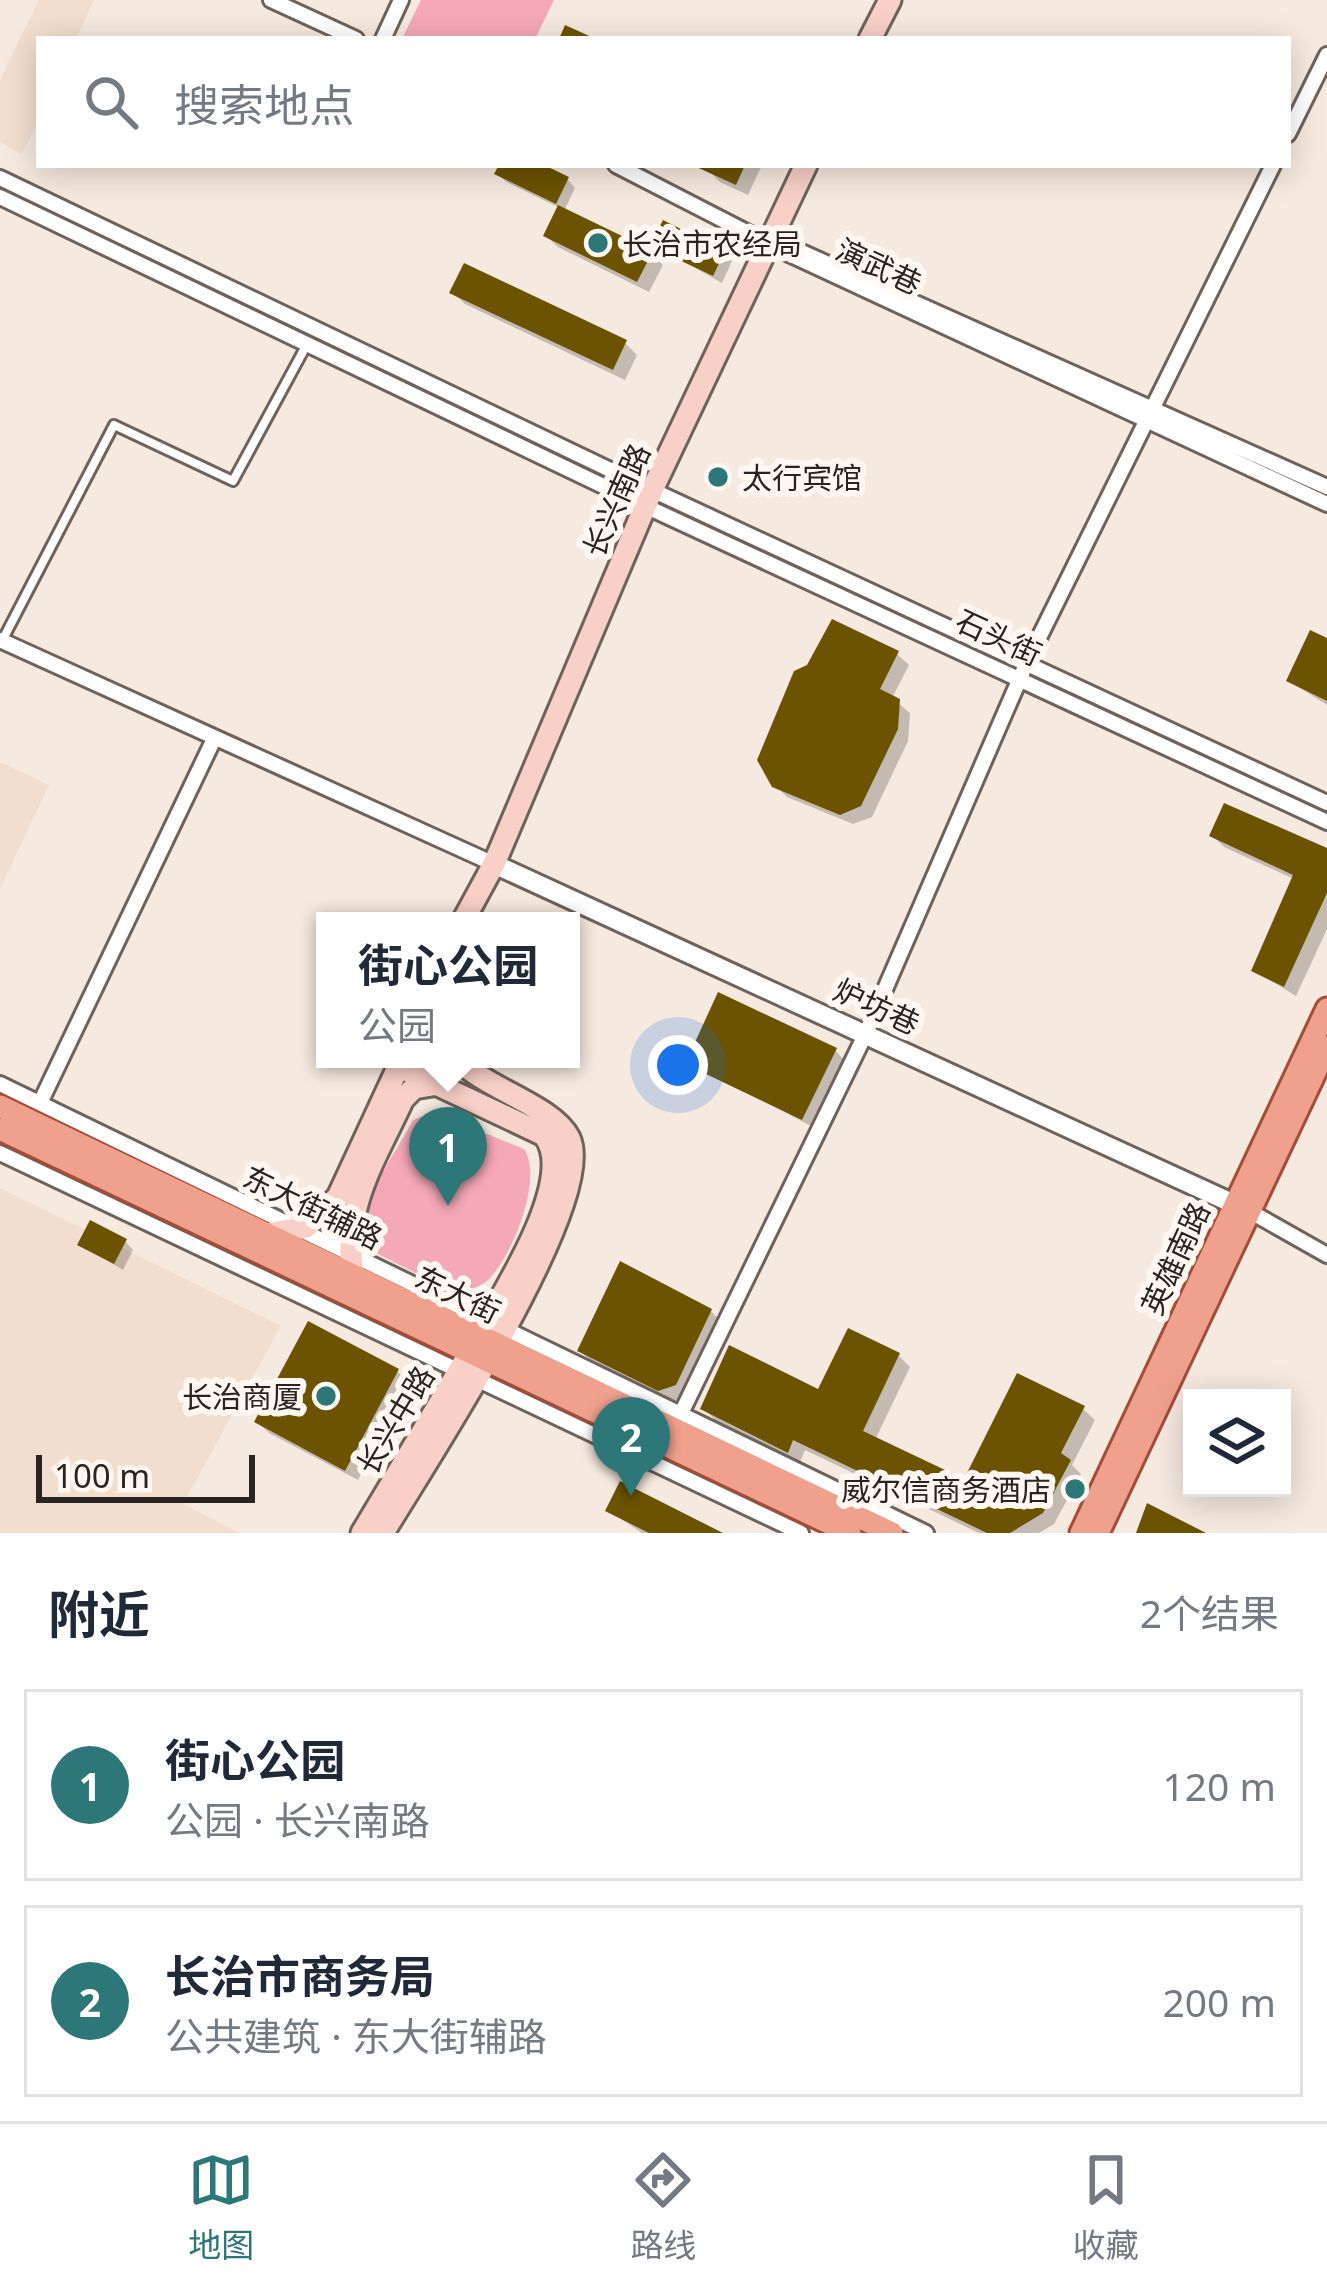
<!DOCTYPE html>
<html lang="zh">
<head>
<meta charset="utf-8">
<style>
  :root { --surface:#fff; --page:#f6f6f7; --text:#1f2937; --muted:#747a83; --line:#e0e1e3; --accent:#2e7779 }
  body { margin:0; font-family:"Noto Sans","Noto Sans SC",sans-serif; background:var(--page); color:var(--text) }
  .controls { position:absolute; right:36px; bottom:36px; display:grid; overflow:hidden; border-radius:0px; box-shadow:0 6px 30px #0003 }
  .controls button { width:108px; height:108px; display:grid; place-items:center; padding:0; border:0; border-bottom:3px solid var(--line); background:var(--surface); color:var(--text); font:60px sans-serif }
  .scale { position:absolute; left:36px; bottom:30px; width:219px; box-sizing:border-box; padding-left:12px; border:6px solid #292421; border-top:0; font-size:33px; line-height:42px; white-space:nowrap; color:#292421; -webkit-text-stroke:9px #fff7f1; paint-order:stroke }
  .you { position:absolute; left:678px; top:1065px; width:42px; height:42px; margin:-30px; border:9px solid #fff; border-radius:50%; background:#1a73e8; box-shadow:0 0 0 18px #1a73e833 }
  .badge { display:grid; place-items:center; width:78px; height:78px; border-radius:50%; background:var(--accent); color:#fff; font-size:39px; font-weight:700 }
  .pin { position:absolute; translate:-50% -99px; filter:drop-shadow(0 3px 6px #0008) }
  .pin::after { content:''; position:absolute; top:63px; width:42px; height:36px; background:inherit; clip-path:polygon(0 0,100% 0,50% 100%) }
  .popup { position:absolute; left:316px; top:912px; width:264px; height:156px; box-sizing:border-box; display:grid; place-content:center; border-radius:0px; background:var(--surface); filter:drop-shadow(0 3px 9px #0005); font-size:39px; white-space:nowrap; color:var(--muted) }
  .popup b { font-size:45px; color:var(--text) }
  .popup::after { content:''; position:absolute; left:50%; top:100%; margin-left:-24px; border:24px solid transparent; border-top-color:var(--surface) }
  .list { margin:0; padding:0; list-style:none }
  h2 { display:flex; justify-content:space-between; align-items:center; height:156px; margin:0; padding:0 48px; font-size:51px }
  h2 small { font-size:39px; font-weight:400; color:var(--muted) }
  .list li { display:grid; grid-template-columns:78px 1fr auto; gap:36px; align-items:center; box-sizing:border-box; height:192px; margin:0 24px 24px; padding:0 24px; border:3px solid var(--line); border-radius:0px }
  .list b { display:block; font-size:45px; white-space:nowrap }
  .list p { margin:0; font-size:39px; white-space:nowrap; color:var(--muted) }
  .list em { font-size:39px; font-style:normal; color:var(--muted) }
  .icon { flex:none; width:66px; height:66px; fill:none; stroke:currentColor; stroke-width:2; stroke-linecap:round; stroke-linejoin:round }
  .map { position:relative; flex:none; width:1327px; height:1533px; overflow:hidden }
  .search { position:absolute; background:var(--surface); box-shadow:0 6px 30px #0003; left:36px; right:36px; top:36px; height:132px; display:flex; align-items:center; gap:30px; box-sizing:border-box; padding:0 42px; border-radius:0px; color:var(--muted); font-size:45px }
  .sheet { height:588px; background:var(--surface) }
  nav { display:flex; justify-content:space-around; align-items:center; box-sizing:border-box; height:168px; border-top:3px solid var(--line); background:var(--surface); font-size:33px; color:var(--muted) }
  nav a { display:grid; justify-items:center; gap:6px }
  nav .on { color:var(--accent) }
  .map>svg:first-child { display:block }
  .built { fill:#f1dece }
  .green { fill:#f5a8b7 }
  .shadow { fill:#0003 }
  .building { fill:#6b5301 }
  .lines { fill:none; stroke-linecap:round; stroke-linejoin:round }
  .service-casing { stroke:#6e635b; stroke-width:14 }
  .minor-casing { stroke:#6e635b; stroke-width:20 }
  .tertiary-casing { stroke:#6e635b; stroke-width:24 }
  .secondary-casing { stroke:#6e635b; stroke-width:27 }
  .primary-casing { stroke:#a44c37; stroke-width:27 }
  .service { stroke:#fff; stroke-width:8 }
  .minor { stroke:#fff; stroke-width:14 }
  .tertiary { stroke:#fff; stroke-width:18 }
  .secondary { stroke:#f8d0c7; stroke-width:21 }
  .primary { stroke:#f0a18e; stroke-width:21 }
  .poi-dot { fill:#2e7779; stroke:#fff7f1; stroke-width:4.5 }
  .labels { text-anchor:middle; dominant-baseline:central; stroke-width:12; stroke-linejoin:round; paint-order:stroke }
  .poi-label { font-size:30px; fill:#292421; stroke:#fff7f1; text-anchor:start }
  .street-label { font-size:30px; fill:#292421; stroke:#fff7f1 }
</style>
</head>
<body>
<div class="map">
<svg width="1327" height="1533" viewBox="0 0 1327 1533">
  <rect width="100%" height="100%" fill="#f6e9df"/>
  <path class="built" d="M39,0H94L76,39H39V119L22,154L0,142V80Z
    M0,762L49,785L0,889Z
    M0,1188L281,1326L183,1504L239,1533H0Z"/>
  <path class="green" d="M421,0H554L535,39H402Z
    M433,1112L524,1149C544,1178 512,1257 488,1280C478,1289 465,1291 453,1292L372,1251C346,1215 396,1154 413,1120Z"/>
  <path class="shadow" d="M502,165H537L567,179L575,188L564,211L651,253L663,265L649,292L558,247L546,236L560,208L506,182L498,173Z
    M711,165H762L748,195L720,182L708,170Z
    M654,245L724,253L732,261L722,283Z
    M453,293L625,343L637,355L625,380L465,304Z
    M1327,641V705L1289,681Z
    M897,654L909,665L892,698L910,713L908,741L872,817L853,824L787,797L775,785Z
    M1212,835L1327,852V929L1296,996L1254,970L1294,879L1224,847Z
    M835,1050L843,1059L811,1126L689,1063Z
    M125,1241L133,1250L123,1270L81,1245Z
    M711,1311L722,1323L688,1396L672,1401L592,1362L580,1351Z
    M899,1356L910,1367L875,1440L966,1483L1083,1409L1095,1420L1072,1465L1081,1474L1054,1524L1039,1533H979L805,1450L800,1462L715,1420L704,1408L820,1393Z
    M398,1372L409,1383L358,1480L269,1433L257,1422Z
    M608,1510L716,1533H642Z"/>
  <path class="building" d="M565,25L596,39H559Z
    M499,165H544L569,177L556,204L494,174Z
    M692,165H745L736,185Z
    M558,205L653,251L637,282L543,236Z
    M663,220L725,251L713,276L650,246Z
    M464,263L627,340L613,370L449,293Z
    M832,619L899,651L880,689L900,699L898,729L861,806L840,815L772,787L757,760L794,671L807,665Z
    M1310,630L1327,638V701L1286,681Z
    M1224,803L1327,848V893L1284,987L1251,971L1293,875L1209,836Z
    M718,992L837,1048L802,1120L685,1064Z
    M90,1220L127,1239L114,1264L77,1245Z
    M620,1261L712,1309L676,1385L658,1391L577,1351Z
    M308,1321L399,1369L345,1471L254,1422Z
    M848,1328L900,1353L863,1431L964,1479L1017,1373L1085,1406L1061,1453L1071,1460L1043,1513L1010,1533H987L793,1440L788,1453L700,1409L729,1345L818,1389Z
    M620,1481L723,1533H649L605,1511Z
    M1147,1503L1206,1533H1136Z"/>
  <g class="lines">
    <defs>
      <path id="service" d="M2,641L114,425L233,481L306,346"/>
      <path id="minor" d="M271,0L356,39
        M383,39L401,0
        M1288,134L1327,55
        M616,165L791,255L1327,504
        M0,178L652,490L1327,803
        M0,197L645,506L1327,822
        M779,242L1327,487
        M0,640L494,864
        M0,1084L926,1533
        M40,1103L214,739
        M0,1153L801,1533
        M1244,1208L1327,1255
        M671,1434L866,1033L1027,662L1273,165"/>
      <path id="tertiary" d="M494,864L1234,1204"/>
      <path id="secondary" d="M870,39L890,0
        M463,921L494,864L652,490L806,165
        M398,1066L544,1135C579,1178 502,1294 479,1336
        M267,1234L306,1227L338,1197L402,1059
        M354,1277C340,1210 376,1158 403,1099L414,1088L438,1084
        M362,1533L468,1356
        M383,1533C421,1469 599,1201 569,1138C553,1106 486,1089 458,1059"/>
      <path id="primary" d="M0,1106L892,1533
        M0,1129L850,1533
        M1081,1533L1327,1009
        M1098,1533L1327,1047"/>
    </defs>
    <use href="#service" class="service-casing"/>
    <use href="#minor" class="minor-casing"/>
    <use href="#tertiary" class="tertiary-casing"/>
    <use href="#secondary" class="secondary-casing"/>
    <use href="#primary" class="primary-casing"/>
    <use href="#service" class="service"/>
    <use href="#minor" class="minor"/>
    <use href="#tertiary" class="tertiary"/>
    <use href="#secondary" class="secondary"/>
    <use href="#primary" class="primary"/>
  </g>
  <g class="poi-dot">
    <circle cx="598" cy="243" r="12"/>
    <circle cx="718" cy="477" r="12"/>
    <circle cx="326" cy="1396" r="12"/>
    <circle cx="1075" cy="1489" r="12"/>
  </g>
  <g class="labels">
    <g class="poi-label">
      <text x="622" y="243">长治市农经局</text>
      <text x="742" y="477">太行宾馆</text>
      <text x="302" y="1396" text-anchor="end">长治商厦</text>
      <text x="1051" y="1489" text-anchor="end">威尔信商务酒店</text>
    </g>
    <g class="street-label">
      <text transform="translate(879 266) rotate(25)">演武巷</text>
      <text transform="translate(616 500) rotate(-66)">长兴南路</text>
      <text transform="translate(999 637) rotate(25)">石头街</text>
      <text transform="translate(877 1006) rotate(25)">炉坊巷</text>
      <text transform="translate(313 1207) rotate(26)">东大街辅路</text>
      <text transform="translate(1175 1258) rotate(-65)">英雄南路</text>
      <text transform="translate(458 1294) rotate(26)">东大街</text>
      <text transform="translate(395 1420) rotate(-59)">长兴中路</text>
    </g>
  </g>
</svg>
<div class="controls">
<button><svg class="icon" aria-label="layers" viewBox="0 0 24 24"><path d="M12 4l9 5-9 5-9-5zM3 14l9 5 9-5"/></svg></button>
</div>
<div class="scale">100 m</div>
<div class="you"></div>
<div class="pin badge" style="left:448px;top:1206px">1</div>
<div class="popup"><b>街心公园</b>公园</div>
<div class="pin badge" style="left:631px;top:1496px">2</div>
<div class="search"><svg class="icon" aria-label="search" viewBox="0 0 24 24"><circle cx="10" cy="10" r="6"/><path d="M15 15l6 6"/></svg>搜索地点</div>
</div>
<section class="sheet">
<h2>附近<small>2个结果</small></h2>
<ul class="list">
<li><span class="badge">1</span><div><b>街心公园</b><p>公园 · 长兴南路</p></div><em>120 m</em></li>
<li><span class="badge">2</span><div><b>长治市商务局</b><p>公共建筑 · 东大街辅路</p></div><em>200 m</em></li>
</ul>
</section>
<nav>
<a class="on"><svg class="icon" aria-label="map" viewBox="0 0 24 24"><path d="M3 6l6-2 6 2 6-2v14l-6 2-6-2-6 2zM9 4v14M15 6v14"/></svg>地图</a>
<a><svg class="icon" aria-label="directions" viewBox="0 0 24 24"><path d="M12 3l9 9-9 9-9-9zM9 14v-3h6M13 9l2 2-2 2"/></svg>路线</a>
<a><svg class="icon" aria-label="saved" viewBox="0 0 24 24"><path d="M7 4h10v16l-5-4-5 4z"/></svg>收藏</a>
</nav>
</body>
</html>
